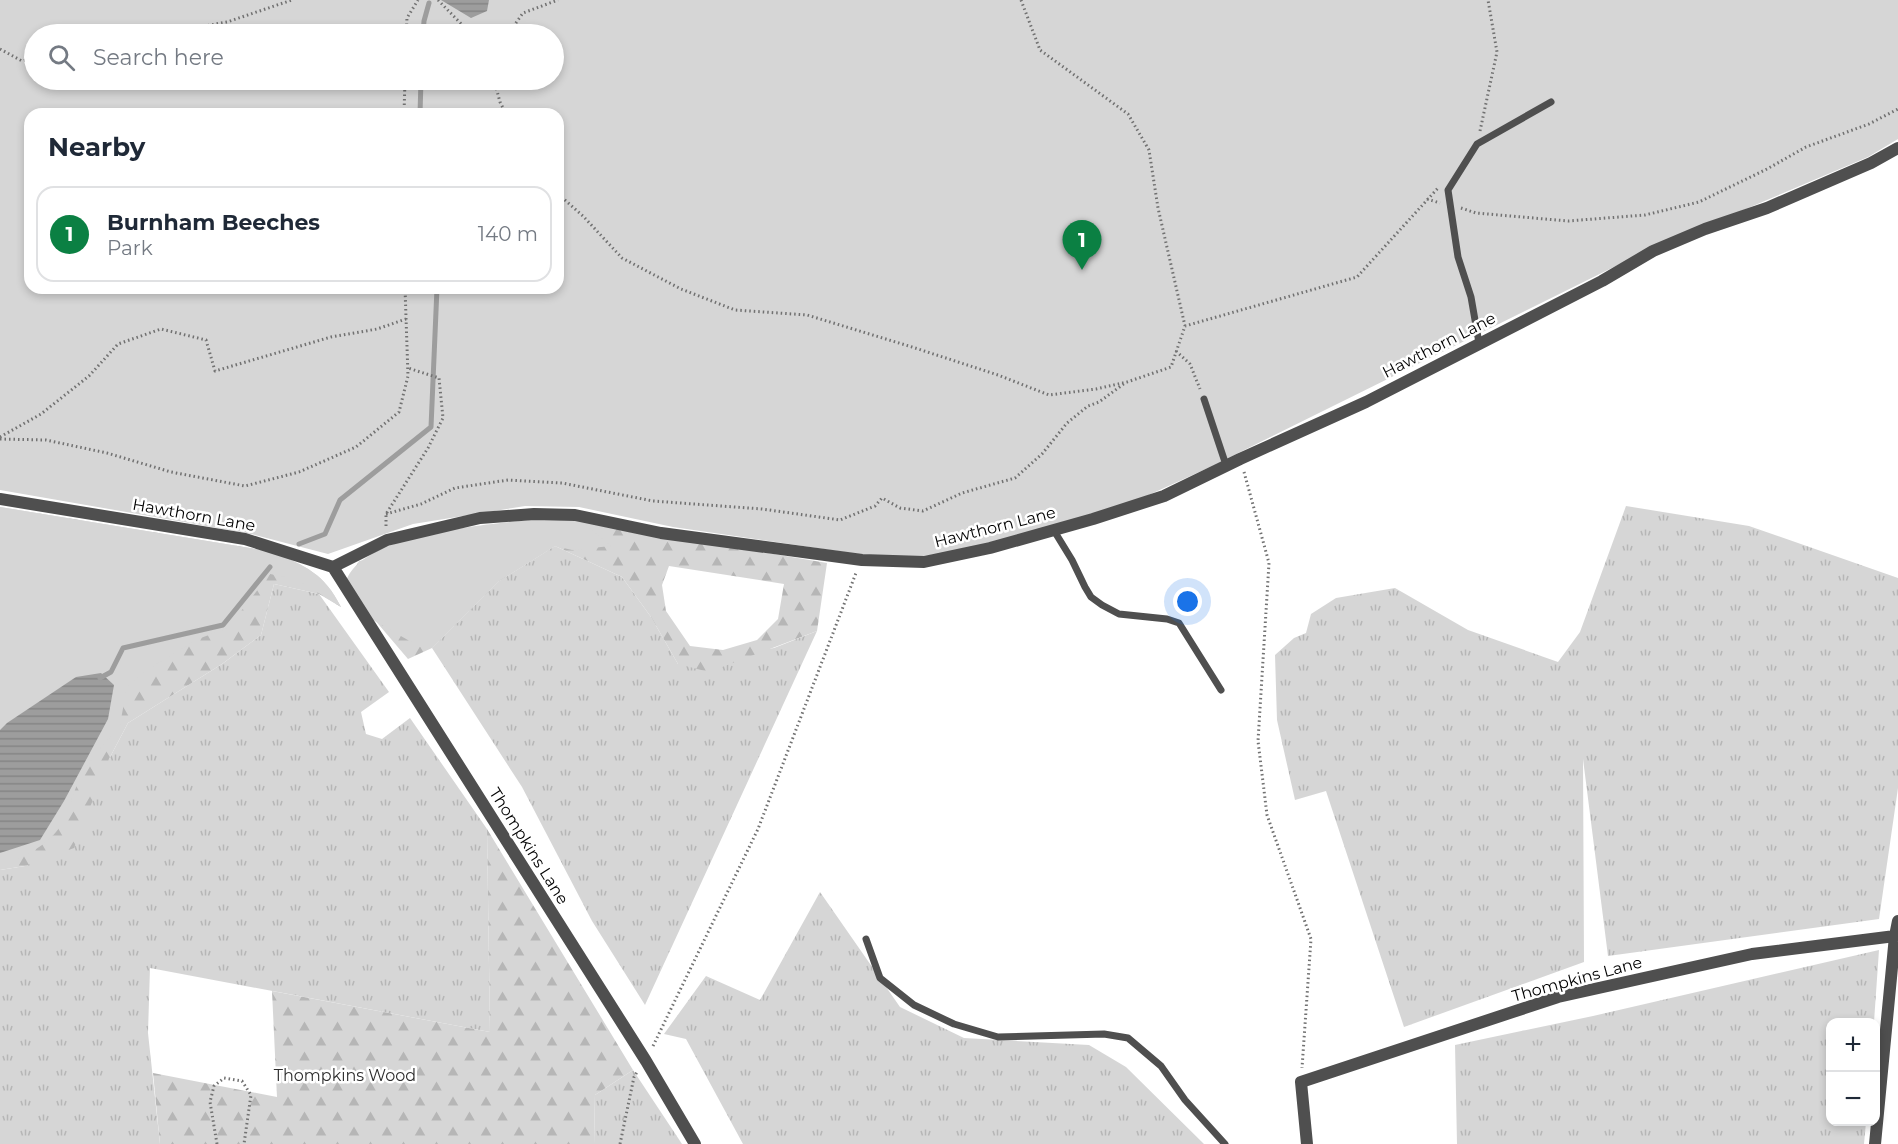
<!DOCTYPE html>
<html lang="en">
<head>
<meta charset="utf-8">
<style>
  :root { --surface:#fff; --page:#f2f2f3; --text:#1f2937; --muted:#747a83; --line:#e0e1e3; --accent:#0b8043 }
  body { margin:0; font-family:Montserrat,sans-serif; background:var(--page); color:var(--text) }
  .controls { position:absolute; right:18px; bottom:18px; display:grid; overflow:hidden; border-radius:12px; box-shadow:0 3px 9px #0003 }
  .controls button { width:54px; height:54px; display:grid; place-items:center; padding:0; border:0; border-bottom:2px solid var(--line); background:var(--surface); color:var(--text); font:30px sans-serif }
  .you { position:absolute; left:1188px; top:602px; width:21px; height:21px; margin:-15px; border:4px solid #fff; border-radius:50%; background:#1a73e8; box-shadow:0 0 0 9px #1a73e833 }
  .badge { display:grid; place-items:center; width:39px; height:39px; border-radius:50%; background:var(--accent); color:#fff; font-size:20px; font-weight:700 }
  .pin { position:absolute; translate:-50% -50px; filter:drop-shadow(0 2px 3px #0008) }
  .pin::after { content:''; position:absolute; top:32px; width:21px; height:18px; background:inherit; clip-path:polygon(0 0,100% 0,50% 100%) }
  .list { margin:0; padding:0; list-style:none }
  h2 { display:flex; justify-content:space-between; align-items:center; height:78px; margin:0; padding:0 24px; font-size:26px }
  h2 small { font-size:20px; font-weight:400; color:var(--muted) }
  .list li { display:grid; grid-template-columns:39px 1fr auto; gap:18px; align-items:center; box-sizing:border-box; height:96px; margin:0 12px 12px; padding:0 12px; border:2px solid var(--line); border-radius:18px }
  .list b { display:block; font-size:22px; white-space:nowrap }
  .list p { margin:0; font-size:20px; white-space:nowrap; color:var(--muted) }
  .list em { font-size:20px; font-style:normal; color:var(--muted) }
  .icon { flex:none; width:33px; height:33px; fill:none; stroke:currentColor; stroke-width:2; stroke-linecap:round; stroke-linejoin:round }
  .map { position:relative; flex:none; width:1898px; height:1144px; overflow:hidden }
  .search { position:absolute; background:var(--surface); box-shadow:0 3px 9px #0003; left:24px; top:24px; width:540px; height:66px; display:flex; align-items:center; gap:15px; box-sizing:border-box; padding:0 21px; border-radius:33px; color:var(--muted); font-size:22px }
  .panel { position:absolute; background:var(--surface); box-shadow:0 3px 9px #0003; left:24px; top:108px; width:540px; height:186px; border-radius:18px }
  .map>svg:first-child { display:block }
  .grass { fill:url(#grass-tufts) }
  .forest { fill:url(#forest-firs); fill-rule:evenodd }
  .park { fill:#d6d6d6; fill-rule:evenodd }
  .water { fill:url(#water-rules) }
  .lines { fill:none; stroke-linecap:round; stroke-linejoin:round }
  .stream { stroke:#9d9d9d; stroke-width:5 }
  .path { stroke:#717171; stroke-width:3; stroke-dasharray:1.5 3; stroke-linecap:butt }
  .service { stroke:#4f4f4f; stroke-width:7 }
  .minor { stroke:#4f4f4f; stroke-width:12 }
  .labels { text-anchor:middle; dominant-baseline:central; stroke-width:5; stroke-linejoin:round; paint-order:stroke }
  .street-label { font-size:16px; fill:#000; stroke:#fff }
  .park-label { font-size:16px; fill:#2d2d2d; stroke:#fff }
</style>
</head>
<body>
<div class="map">
<svg width="1898" height="1144" viewBox="0 0 1898 1144">
  <defs>
    <pattern id="grass-tufts" width="24" height="20" patternUnits="userSpaceOnUse" patternTransform="scale(1.5)"><rect width="24" height="20" fill="#d6d6d6"/><path d="M3 7l-1-3M5 7V3M7 7l1-3M15 17l-1-3M17 17v-4M19 17l1-3" fill="none" stroke="#b6b6b6"/></pattern>
    <pattern id="forest-firs" width="22" height="20" patternUnits="userSpaceOnUse" patternTransform="scale(1.5)"><rect width="22" height="20" fill="#d6d6d6"/><path d="M5 1l3.5 6h-7zM16 11l3.5 6h-7z" fill="#b6b6b6"/></pattern>
    <pattern id="water-rules" width="6" height="5" patternUnits="userSpaceOnUse" patternTransform="scale(1.5)"><rect width="6" height="5" fill="#9d9d9d"/><path d="M0 2.5h6" fill="none" stroke="#858585"/></pattern>
  </defs>
  <rect width="100%" height="100%" fill="#fff"/>
  <path class="grass" d="M1626,506L1749,526L1898,578V788L1879,919L1608,956L1583,759L1584,962L1404,1027L1326,791L1295,800L1277,720L1275,655L1294,638L1306,633L1311,614L1336,598L1395,588L1468,630L1558,662L1580,632Z
    M555,546L622,577L651,617L678,664L774,648L817,631L645,1005L592,921L522,787L432,648L499,581Z
    M274,584L319,594L389,692L361,712L366,734L382,739L410,718L487,829L490,1032L150,968L148,1033L160,1144H0V870L25,866L109,759L128,723L222,664L261,635Z
    M820,892L900,1007L964,1038L1089,1045L1126,1067L1204,1144H743L686,1039L664,1034L706,976L760,1000Z
    M1879,950L1874,1022H1830V1122H1866L1864,1144H1457L1455,1045L1593,1016Z
    M633,1070L682,1144H594L595,1095Z"/>
  <path class="forest" d="M0,507L274,552C306,567 324,573 341,607L319,594L274,584L261,635L222,664L128,723L109,759L74,848L25,866L0,870Z
    M581,521L827,563L817,631L709,672L678,664L651,617L622,577L555,546L499,581L432,648L408,659L345,585L359,561ZM669,566L784,584L778,619L757,640L723,650L690,646L666,611L662,585Z
    M487,829L633,1070L595,1095L594,1144H160L153,1073L277,1097L272,991L490,1032Z"/>
  <path class="park" d="M0,0H1898V139L1868,157L1642,253L1208,468L1131,503L947,555L898,557L858,554L673,527L579,507L525,506L413,524L328,554L247,533L0,490ZM34,34H554V80H34ZM30,114H558V288H30Z
    M0,507L274,552C306,567 324,573 341,607L296,579L270,574L228,628L198,639L145,671L127,687L119,730C103,741 85,767 77,785C70,801 68,819 56,832C41,850 21,857 0,866Z
    M539,519L581,521L611,546L572,550L555,546L499,581L432,648L420,647L373,620L345,585C356,532 494,524 539,519Z"/>
  <path class="water" d="M441,0H489L487,11L471,18Z
    M101,673L114,685L108,719L64,801L40,840L0,853V730L7,723L76,677Z"/>
  <g class="lines">
    <path class="stream" d="M423,34L424,21L429,3
      M420,114L421,80
      M299,544L325,534L340,500L431,427L437,288
      M100,678L111,672L123,648L223,625L270,567"/>
    <path class="path" d="M438,0L471,34
      M1021,0L1040,50L1128,114L1149,150L1158,208L1185,326
      M159,34L227,22L292,0
      M406,34L407,18L418,0
      M508,34L523,13L558,0
      M0,49L22,61L34,58
      M494,80L500,102L506,114
      M404,114L405,80
      M1480,131L1497,52L1488,0
      M558,194L583,216L622,258L681,289L735,310L807,315L912,347L998,375L1049,395L1096,389L1127,382L1171,367L1185,326L1357,277L1438,188
      M1427,199L1440,203
      M1461,208L1476,213L1568,221L1645,215L1699,202L1767,169L1806,147L1869,124L1898,109
      M1176,351L1190,364L1200,389
      M0,437L41,414L89,376L118,344L161,329L206,340L215,371L331,337L377,329L406,319
      M0,439L46,440L107,453L171,472L245,486L299,472L356,447L399,412L408,376L405,288
      M1244,472L1269,563L1258,741L1267,815L1311,939L1302,1068
      M386,514L421,504L455,488L508,480L562,483L653,501L762,509L840,520L875,506L882,498L900,508L923,511L962,493L1015,478L1042,454L1067,423L1088,406L1099,402L1125,383
      M386,526V514L428,448L443,418L439,378L408,368
      M653,1046L758,829L856,573
      M217,1144L210,1102L214,1086L224,1078L242,1081L251,1095L244,1144
      M620,1144L634,1077L637,1072"/>
    <path class="service" d="M1479,343L1471,297L1458,257L1448,190L1477,144L1551,102
      M1204,399L1226,465
      M1053,529L1072,560L1085,587L1091,597L1102,605L1119,614L1167,619L1179,623L1221,690
      M866,939L880,978L914,1005L954,1024L998,1037L1104,1034L1128,1038L1161,1066L1185,1100L1225,1144"/>
    <path class="minor" d="M0,499L245,539L333,567L387,540L480,518L534,514L575,515L661,533L862,560L924,562L990,548L1093,519L1164,496L1240,459L1366,402L1602,281L1653,251L1705,229L1767,208L1871,163L1898,148
      M333,567L646,1061L695,1144
      M1307,1144L1301,1082L1558,997L1752,954L1895,936
      M1875,1144L1895,936L1898,921"/>
  </g>
  <g class="labels">
    <g class="street-label">
      <text transform="translate(1439 345) rotate(-27)">Hawthorn Lane</text>
      <text transform="translate(194 515) rotate(10)">Hawthorn Lane</text>
      <text transform="translate(995 527) rotate(-14)">Hawthorn Lane</text>
      <text transform="translate(529 846) rotate(58)">Thompkins Lane</text>
      <text transform="translate(1577 979) rotate(-15)">Thompkins Lane</text>
    </g>
    <g class="park-label">
      <text x="345" y="1075">Thompkins Wood</text>
    </g>
  </g>
</svg>
<div class="controls">
<button>+</button>
<button>−</button>
</div>
<div class="you"></div>
<div class="pin badge" style="left:1082px;top:270px">1</div>
<div class="search"><svg class="icon" aria-label="search" viewBox="0 0 24 24"><circle cx="10" cy="10" r="6"/><path d="M15 15l6 6"/></svg>Search here</div>
<section class="panel">
<h2>Nearby<small></small></h2>
<ul class="list">
<li><span class="badge">1</span><div><b>Burnham Beeches</b><p>Park</p></div><em>140 m</em></li>
</ul>
</section>
</div>
</body>
</html>
